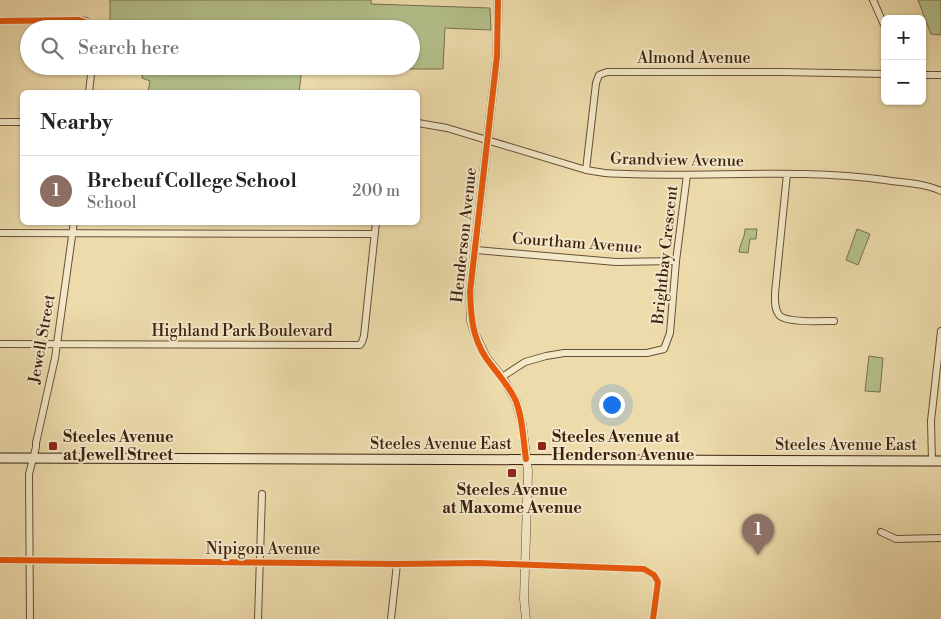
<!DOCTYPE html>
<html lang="en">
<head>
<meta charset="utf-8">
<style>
  :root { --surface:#fff; --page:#f2f2f2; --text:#222; --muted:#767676; --line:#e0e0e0; --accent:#0b8043 }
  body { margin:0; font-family:"Libre Bodoni",serif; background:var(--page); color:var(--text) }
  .controls { position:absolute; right:15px; top:15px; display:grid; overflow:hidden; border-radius:8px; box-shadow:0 1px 4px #0004 }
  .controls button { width:45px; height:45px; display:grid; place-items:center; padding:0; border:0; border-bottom:1px solid var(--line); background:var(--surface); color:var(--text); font:25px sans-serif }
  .you { position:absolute; left:611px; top:404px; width:18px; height:18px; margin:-12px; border:4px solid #fff; border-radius:50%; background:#1a73e8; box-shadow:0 0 0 8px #1a73e833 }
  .badge { display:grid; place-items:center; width:32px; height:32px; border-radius:50%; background:var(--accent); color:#fff; font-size:16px; font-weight:700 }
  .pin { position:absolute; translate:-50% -41px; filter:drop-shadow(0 1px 2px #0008) }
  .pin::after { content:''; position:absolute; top:26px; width:18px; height:15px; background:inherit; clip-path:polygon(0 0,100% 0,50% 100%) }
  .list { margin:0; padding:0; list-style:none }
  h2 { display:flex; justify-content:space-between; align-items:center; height:65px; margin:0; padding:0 20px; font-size:21px }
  h2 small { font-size:16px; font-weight:400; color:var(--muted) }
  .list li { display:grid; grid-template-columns:32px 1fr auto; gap:15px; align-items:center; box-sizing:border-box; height:70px; padding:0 20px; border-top:1px solid var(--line) }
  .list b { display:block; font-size:19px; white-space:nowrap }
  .list p { margin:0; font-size:16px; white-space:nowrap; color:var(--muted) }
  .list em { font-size:16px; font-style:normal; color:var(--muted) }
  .icon { flex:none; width:28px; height:28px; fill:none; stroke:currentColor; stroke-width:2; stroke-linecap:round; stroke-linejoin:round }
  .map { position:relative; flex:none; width:941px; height:619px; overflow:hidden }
  .search { position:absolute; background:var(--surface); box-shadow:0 1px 4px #0004; left:20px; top:20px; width:400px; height:55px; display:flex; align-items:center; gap:12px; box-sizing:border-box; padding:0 18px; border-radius:28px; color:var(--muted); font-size:19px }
  .panel { position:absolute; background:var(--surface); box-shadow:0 1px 4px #0004; left:20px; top:90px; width:400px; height:135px; border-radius:8px }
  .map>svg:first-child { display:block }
  .green { fill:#b4c18c; stroke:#78704e }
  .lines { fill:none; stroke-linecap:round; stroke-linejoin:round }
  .minor-casing { stroke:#684f38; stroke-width:8 }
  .tertiary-casing { stroke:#684f38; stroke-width:9 }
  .secondary-casing { stroke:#3c2011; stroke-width:11 }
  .minor { stroke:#f3e8c8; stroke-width:6 }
  .tertiary { stroke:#f3e8c8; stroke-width:8 }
  .secondary { stroke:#f3e8c8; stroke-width:9 }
  .cycleway-casing { stroke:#f3e8c8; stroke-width:9 }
  .cycleway { stroke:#e8590c; stroke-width:6 }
  .poi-dot { fill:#8f2418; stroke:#f3e8c8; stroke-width:2 }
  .labels { text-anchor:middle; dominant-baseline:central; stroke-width:4; stroke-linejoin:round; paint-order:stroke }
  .street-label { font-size:16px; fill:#3c2011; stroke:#f3e8c8 }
  .poi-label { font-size:16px; font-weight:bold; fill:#3c2011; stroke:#f3e8c8; text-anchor:start }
</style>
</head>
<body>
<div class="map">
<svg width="941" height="619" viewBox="0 0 941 619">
  <rect width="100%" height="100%" fill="#eddbab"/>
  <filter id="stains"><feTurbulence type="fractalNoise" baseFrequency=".004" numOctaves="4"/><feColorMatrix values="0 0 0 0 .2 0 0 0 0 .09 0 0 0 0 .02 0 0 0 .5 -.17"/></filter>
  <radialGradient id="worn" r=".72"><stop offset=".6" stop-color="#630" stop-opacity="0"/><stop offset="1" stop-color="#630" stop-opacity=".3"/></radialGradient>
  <path class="green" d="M110,0H371V4L490,8L491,30L445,28L443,69H302L299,92H148L150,81L142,78L143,66H411V29H110Z
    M918,0H941V35L931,34Z
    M745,229H757L756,239H750L748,253L739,252C740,243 745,238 745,229Z
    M857,229L870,234L858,265L846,260Z
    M869,356L883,358L880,392L865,391Z"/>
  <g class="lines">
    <defs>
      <path id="minor" d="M873,0L885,27
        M0,21L79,20L86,21L94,29
        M922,75H941
        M89,92L92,66
        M0,122H22
        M418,123L447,128L586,170L605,173C698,179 793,167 885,180C904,183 924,183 941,191
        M586,170L596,83L599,75L607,72H782L885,74
        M787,174L775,293C775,300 774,310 780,316C788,323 822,321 834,321
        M0,233L375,234
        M476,250L616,262L676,261
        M0,344L360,345L362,342L364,336L376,222
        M502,377L525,362L546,356L564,353H647L664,349L670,333L676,261L687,175
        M932,461L931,421L941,331
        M881,532L896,539L941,538
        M0,560L397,564L478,563L644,569L654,575L658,582L653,619
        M30,619L29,474L36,447V443L55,358L74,222
        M258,619L262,494
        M391,619L397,564"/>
      <path id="tertiary" d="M498,0L497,56L470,292L471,321L475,334L486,357L502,377L516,401L522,424L528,471L524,599L526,619"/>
      <path id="secondary" d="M0,458L941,461"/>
    </defs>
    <use href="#minor" class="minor-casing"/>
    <use href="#tertiary" class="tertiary-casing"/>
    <use href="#secondary" class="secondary-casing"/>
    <use href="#minor" class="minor"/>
    <use href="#tertiary" class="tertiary"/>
    <use href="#secondary" class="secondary"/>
    <defs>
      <path id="cycleway" d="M498,0L497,56L470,292C471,316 472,337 486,358C496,372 507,383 515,399C523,417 523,440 526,459
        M0,21L79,20L90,24
        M0,560L397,564L478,563L644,569L654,575L658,582L653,619"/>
    </defs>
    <use href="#cycleway" class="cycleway-casing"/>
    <use href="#cycleway" class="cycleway"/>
  </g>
  <g class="poi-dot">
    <rect x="48" y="441" width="10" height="10" rx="2.5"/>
    <rect x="537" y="441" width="10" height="10" rx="2.5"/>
    <rect x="507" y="468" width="10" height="10" rx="2.5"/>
  </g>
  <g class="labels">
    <g class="street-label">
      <text x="694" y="58">Almond Avenue</text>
      <text transform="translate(677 160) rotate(1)">Grandview Avenue</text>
      <text transform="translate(464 235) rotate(-84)">Henderson Avenue</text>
      <text transform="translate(577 243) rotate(4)">Courtham Avenue</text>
      <text transform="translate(665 255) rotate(-84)">Brightbay Crescent</text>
      <text x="242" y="331">Highland Park Boulevard</text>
      <text transform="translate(42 339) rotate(-80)">Jewell Street</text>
      <text x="441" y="444">Steeles Avenue East</text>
      <text x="846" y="445">Steeles Avenue East</text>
      <text x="263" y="549">Nipigon Avenue</text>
    </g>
    <g class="poi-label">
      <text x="63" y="437">Steeles Avenue<tspan x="63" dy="18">at Jewell Street</tspan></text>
      <text x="552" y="437">Steeles Avenue at<tspan x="552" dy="18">Henderson Avenue</tspan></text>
      <text x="512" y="490" text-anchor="middle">Steeles Avenue<tspan x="512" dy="18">at Maxome Avenue</tspan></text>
    </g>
  </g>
  <rect width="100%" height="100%" filter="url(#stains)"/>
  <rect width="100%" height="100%" fill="url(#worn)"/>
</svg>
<div class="controls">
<button>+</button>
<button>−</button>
</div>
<div class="you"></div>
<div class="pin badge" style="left:758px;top:555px;background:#8d6e63">1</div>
<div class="search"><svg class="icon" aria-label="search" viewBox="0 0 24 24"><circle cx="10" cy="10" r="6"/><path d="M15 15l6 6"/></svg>Search here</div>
<section class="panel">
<h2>Nearby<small></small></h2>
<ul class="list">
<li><span class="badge" style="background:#8d6e63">1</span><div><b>Brebeuf College School</b><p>School</p></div><em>200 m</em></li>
</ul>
</section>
</div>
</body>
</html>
